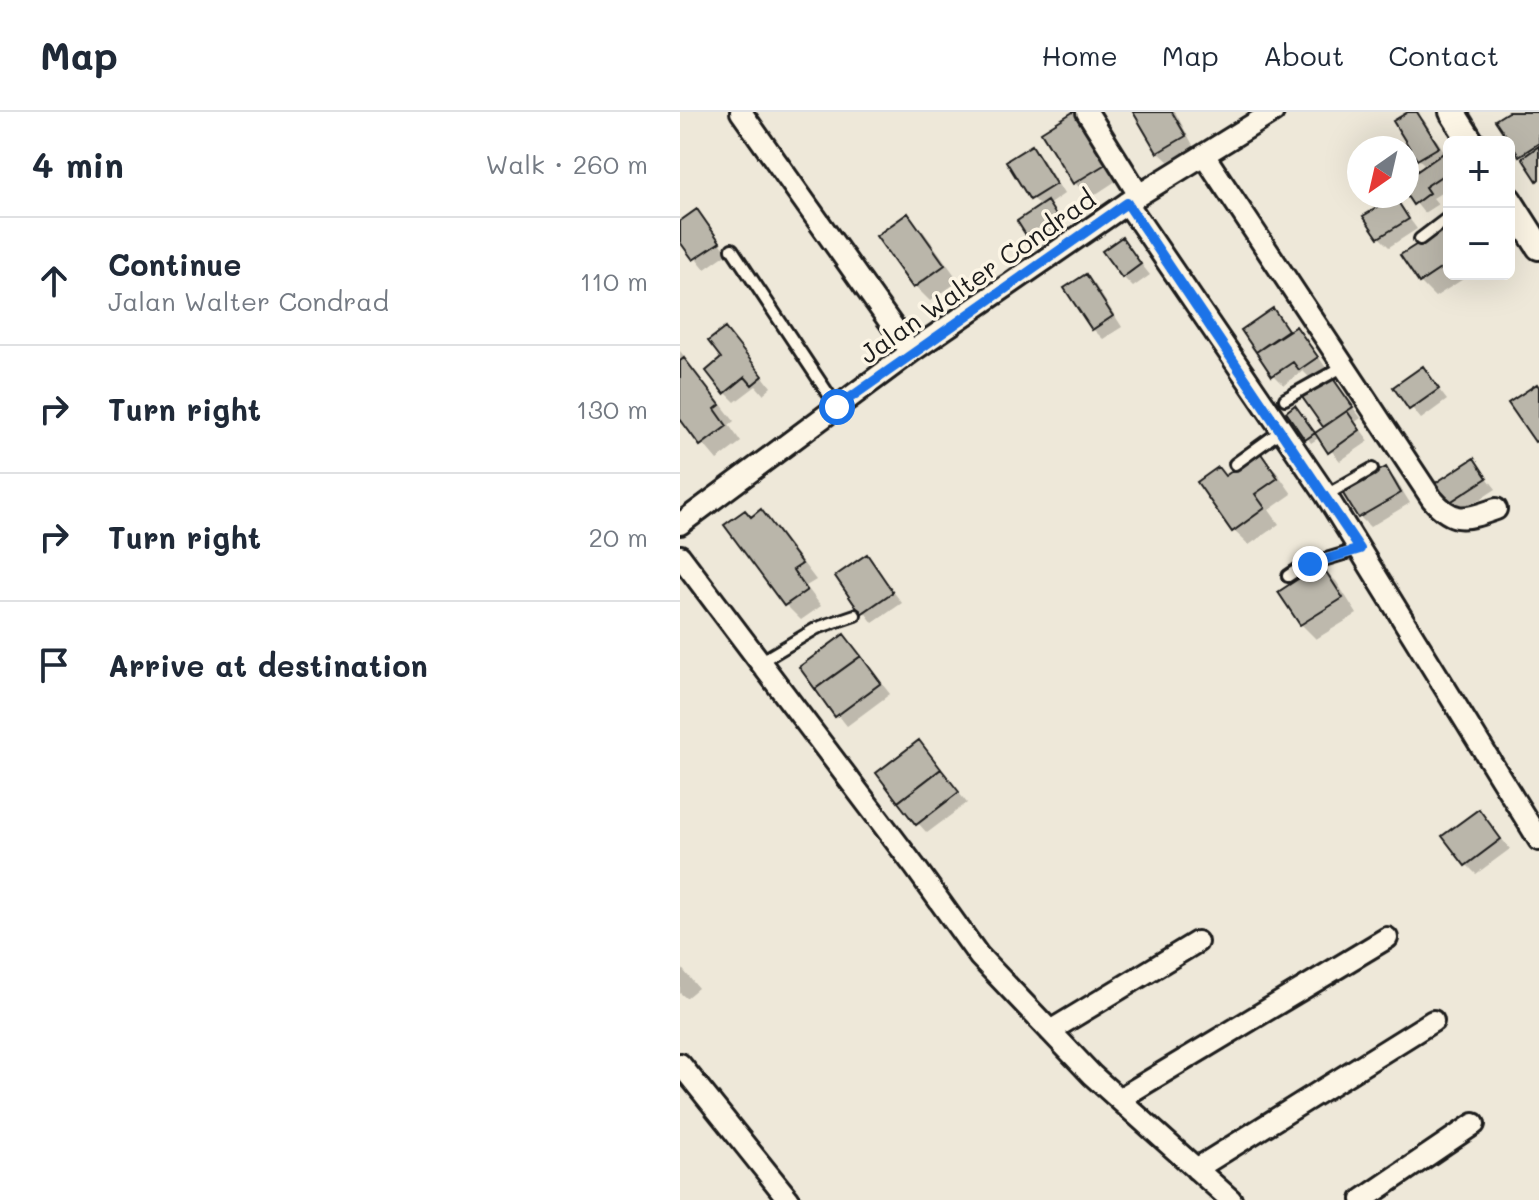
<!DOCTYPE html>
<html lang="en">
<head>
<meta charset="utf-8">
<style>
  :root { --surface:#fff; --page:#f2f2f3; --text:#1f2937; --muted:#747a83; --line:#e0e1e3 }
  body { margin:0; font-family:Mali,sans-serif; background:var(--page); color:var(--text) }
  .controls { position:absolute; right:24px; top:24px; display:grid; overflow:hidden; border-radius:12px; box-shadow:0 8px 32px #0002 }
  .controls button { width:72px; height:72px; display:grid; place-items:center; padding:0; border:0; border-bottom:2px solid var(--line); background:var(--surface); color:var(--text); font:40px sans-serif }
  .compass { position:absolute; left:667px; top:24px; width:72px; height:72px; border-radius:50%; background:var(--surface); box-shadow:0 8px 32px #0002; rotate:214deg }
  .stop { position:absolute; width:24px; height:24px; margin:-18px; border:6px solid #1a73e8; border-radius:50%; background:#fff }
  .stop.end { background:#1a73e8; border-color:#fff; box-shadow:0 2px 8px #0008 }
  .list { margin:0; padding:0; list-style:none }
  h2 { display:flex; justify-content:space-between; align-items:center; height:104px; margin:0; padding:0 32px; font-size:34px }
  h2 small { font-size:26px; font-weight:400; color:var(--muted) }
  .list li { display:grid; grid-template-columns:52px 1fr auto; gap:24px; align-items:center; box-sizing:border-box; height:128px; padding:0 32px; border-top:2px solid var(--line) }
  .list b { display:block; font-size:30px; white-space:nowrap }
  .list p { margin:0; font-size:26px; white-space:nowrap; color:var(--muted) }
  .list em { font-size:26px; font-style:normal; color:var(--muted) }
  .icon { flex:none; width:44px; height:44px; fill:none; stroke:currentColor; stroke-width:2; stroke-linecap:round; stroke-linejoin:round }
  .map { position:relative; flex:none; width:859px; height:1088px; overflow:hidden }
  header { display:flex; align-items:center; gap:48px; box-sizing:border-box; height:112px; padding:0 40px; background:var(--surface); border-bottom:2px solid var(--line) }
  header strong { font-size:38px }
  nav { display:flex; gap:44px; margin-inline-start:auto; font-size:28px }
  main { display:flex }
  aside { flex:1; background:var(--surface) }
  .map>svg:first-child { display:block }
  .shadow { fill:#0003 }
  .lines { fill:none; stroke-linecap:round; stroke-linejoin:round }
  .stream { stroke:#6f6c67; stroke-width:6 }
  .building { fill:#bab6aa; stroke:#1c1c1c; stroke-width:2 }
  .service-casing { stroke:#1c1c1c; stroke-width:16 }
  .minor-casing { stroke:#1c1c1c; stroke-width:26 }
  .tertiary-casing { stroke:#1c1c1c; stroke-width:30 }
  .service { stroke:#fcf5e5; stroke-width:10 }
  .minor { stroke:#fcf5e5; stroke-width:20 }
  .tertiary { stroke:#fcf5e5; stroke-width:24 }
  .route { stroke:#1a73e8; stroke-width:10 }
  .labels { text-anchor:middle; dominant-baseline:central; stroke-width:7; stroke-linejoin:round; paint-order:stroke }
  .street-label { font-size:26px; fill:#1c1c1c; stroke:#fcf5e5 }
</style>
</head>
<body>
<header>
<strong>Map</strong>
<nav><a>Home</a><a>Map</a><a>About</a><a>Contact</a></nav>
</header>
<main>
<aside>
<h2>4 min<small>Walk · 260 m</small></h2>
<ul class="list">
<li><svg class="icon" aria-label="ahead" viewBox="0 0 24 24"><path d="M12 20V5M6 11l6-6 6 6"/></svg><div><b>Continue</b><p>Jalan Walter Condrad</p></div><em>110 m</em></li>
<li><svg class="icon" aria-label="right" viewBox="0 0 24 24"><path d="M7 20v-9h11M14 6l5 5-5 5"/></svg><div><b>Turn right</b></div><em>130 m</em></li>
<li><svg class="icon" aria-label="right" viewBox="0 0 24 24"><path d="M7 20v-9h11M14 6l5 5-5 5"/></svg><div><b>Turn right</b></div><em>20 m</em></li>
<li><svg class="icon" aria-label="arrive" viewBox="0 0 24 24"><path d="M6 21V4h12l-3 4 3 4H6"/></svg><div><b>Arrive at destination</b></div></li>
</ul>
</aside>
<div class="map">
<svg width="859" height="1088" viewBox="0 0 859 1088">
  <rect width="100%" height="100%" fill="#eee8d9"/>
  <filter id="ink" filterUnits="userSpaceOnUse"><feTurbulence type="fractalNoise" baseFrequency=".0125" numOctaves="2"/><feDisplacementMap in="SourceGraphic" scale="16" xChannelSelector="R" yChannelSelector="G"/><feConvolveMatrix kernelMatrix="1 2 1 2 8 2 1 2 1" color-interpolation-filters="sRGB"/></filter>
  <g filter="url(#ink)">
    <path class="shadow" d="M455,0H495L514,35L488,49L478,40Z
      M732,0H736L744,8L769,47V76L753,86L758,92L744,101L727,80V55L735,63L747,55L739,47Z
      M831,0H859V68L818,9Z
      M396,1L442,65L410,86L395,71Z
      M352,36L362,46L384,82L368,93L392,125L364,143L354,133L361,95L352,86Z
      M715,87L737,117L709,135L699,125Z
      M17,100L48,141L25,157L0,126V112Z
      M228,104L243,119L279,169L250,189L235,174Z
      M769,114V162H791L755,185L740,170Z
      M829,119L838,132L829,137Z
      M442,128L470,163L453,175L443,165Z
      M406,164L416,174L442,215L423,227L413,217Z
      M593,198L610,220L616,216L626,226L646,256L630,266L623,259L604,273L594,263L564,218Z
      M55,228L91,275L83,282L76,274L55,290L45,280L44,247Z
      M0,239L54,309L49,313L61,330L37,348L0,304Z
      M743,257L767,288L741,307L716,276Z
      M651,267L681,306L675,310L689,329L660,349L640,325L631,331L609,300H620L635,323L646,316L625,285Z
      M580,343L595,358L612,382L589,398L599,412L569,433L553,418L547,366Z
      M794,349L816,377L779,401L769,391Z
      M705,357L715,367L730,391L690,415L680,405L665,380Z
      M81,400L96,415L136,468L126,474L141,494L121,508L106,493L47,413L71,407Z
      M187,445L222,491L193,511L158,465Z
      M640,454L656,469L677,502L636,527L621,512Z
      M164,524L210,582L167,614L121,556Z
      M239,631L287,691L247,721L238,711Z
      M799,699L830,737L796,762L786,752Z
      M0,854L18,876L6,886L0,881Z"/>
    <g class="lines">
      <path class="stream" d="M787,0L805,30
        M829,68L838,83"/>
    </g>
    <path class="building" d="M393,0H397L429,50L393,72L361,20Z
      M453,0H492L506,24L477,41Z
      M728,0H737L759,35L737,48L713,9Z
      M828,0H859V31L839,44L815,8Z
      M352,33L376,72L350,88L326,49Z
      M859,34V67L857,69L842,46Z
      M765,40L769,46V59L745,75L749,81L733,93L727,84V52L733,62Z
      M715,85L729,107L698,126L683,104Z
      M367,89L383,114L353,134L337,109Z
      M17,97L40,130L13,148L0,130V109Z
      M228,101L265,153L233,176L196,124Z
      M769,112V151L739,171L720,143Z
      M442,125L461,152L442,166L422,139Z
      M406,162L433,204L412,218L384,176Z
      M593,196L608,218L576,240L561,218Z
      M616,214L638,245L619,258L613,250L592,264L576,240Z
      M45,216L83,264L72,273L65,265L44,282L26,259L41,246L28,229Z
      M4,246L40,293L35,297L47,314L20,334L0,307V249Z
      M743,254L759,277L729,298L713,275Z
      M652,265L673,295L643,315L622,285Z
      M857,272L859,275V328L855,330L828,291Z
      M615,293L635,321L625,328L606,300Z
      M667,299L680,318L648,341L635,321Z
      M580,340L598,366L575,382L585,396L552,420L517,370L538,355L545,364Z
      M794,346L807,366L767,392L754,372Z
      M706,355L721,381L678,406L662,380Z
      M81,397L122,452L113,458L127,478L104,494L44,413L65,398L71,405Z
      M187,442L213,480L181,502L155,464Z
      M641,452L663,486L620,513L598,480Z
      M164,522L181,544L135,577L119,555Z
      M181,544L201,571L155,605L135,577Z
      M239,628L261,657L218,690L196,661Z
      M261,657L279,680L236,713L218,690Z
      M799,697L821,727L785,754L762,724Z"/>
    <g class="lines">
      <defs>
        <path id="service" d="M740,127L769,105
          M52,137L157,295
          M605,287L664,254
          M555,352L602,318
          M646,383L692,357
          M608,464L623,454L680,437
          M80,550L137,516L175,503"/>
        <path id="minor" d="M61,0L231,240
          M407,0L459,83
          M524,43L752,387C774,413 787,407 816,397
          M447,91L646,383L859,728
          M0,412L231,240L459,83L593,0
          M0,444L235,755L299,844L412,963L551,1088
          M370,919L517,830
          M0,952L109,1088
          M439,987L707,826
          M516,1057L753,909
          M682,1088L794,1012"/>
        <path id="tertiary" d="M772,0L791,30
          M829,88L859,135"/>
      </defs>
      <use href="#service" class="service-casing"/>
      <use href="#minor" class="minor-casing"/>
      <use href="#tertiary" class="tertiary-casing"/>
      <use href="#service" class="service"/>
      <use href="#minor" class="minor"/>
      <use href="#tertiary" class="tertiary"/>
    </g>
  </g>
  <g class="lines" filter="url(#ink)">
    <path class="route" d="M157,295L447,91L680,437L630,452"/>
  </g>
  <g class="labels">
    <g class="street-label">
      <text transform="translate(297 164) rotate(-35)">Jalan Walter Condrad</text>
    </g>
  </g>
</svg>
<div class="controls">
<button>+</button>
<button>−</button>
</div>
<svg class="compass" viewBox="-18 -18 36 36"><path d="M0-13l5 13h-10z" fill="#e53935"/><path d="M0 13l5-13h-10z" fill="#747a83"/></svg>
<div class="stop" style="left:157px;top:295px"></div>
<div class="stop end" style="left:630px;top:452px"></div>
</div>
</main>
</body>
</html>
